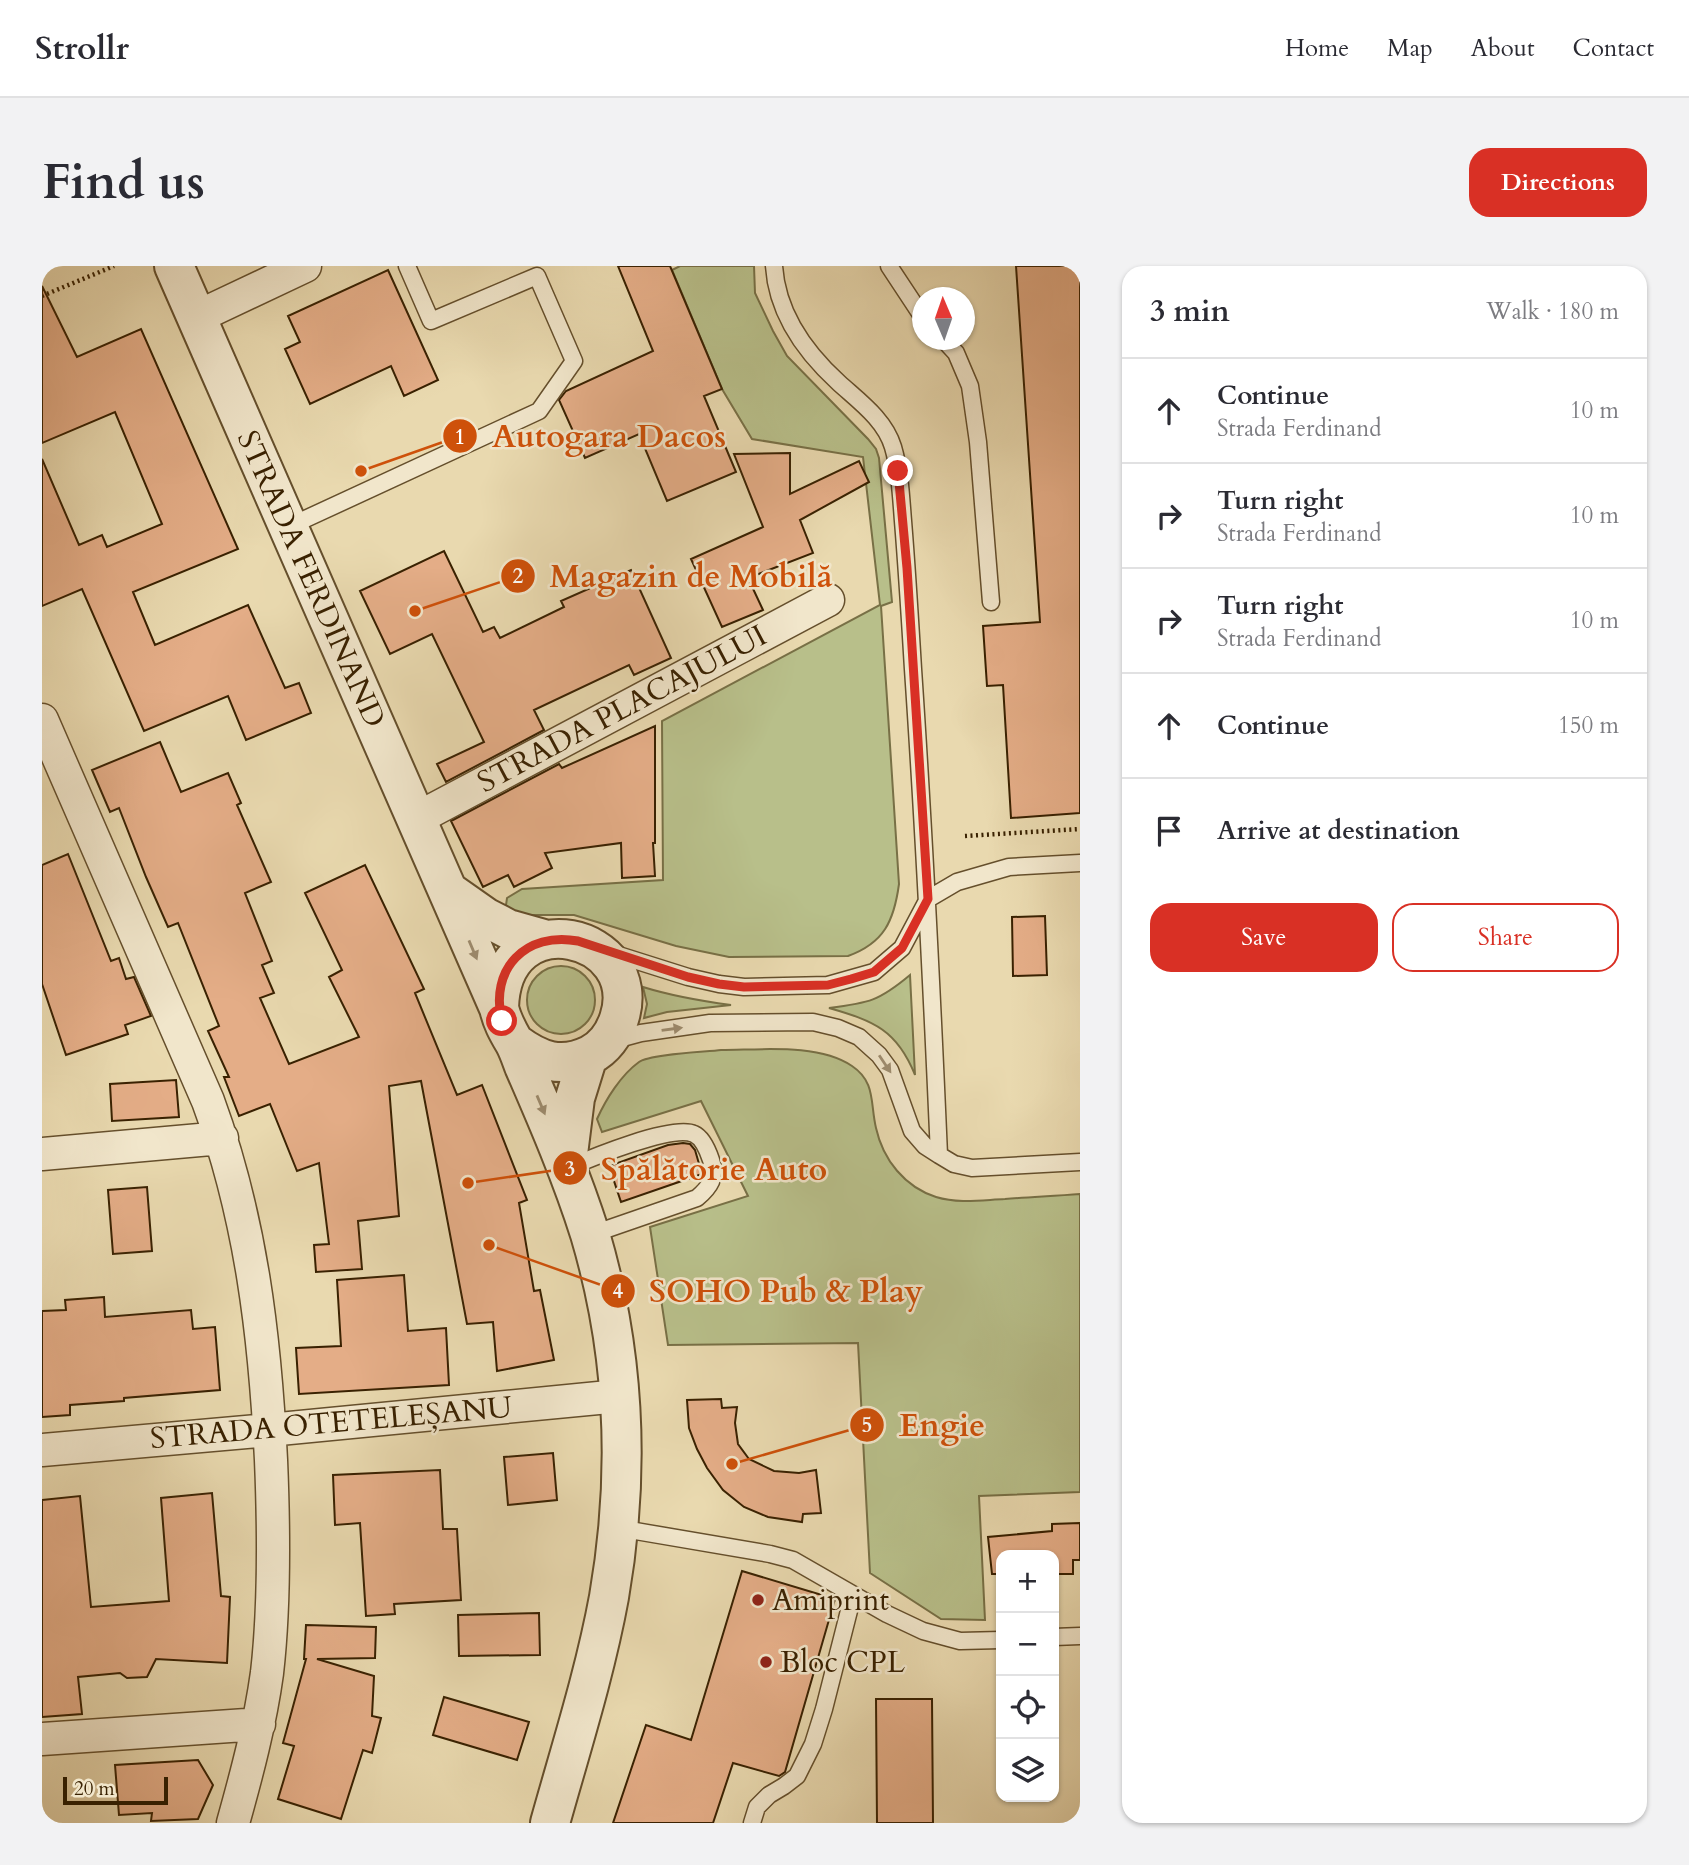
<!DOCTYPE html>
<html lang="en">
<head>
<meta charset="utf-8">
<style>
  :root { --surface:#fff; --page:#f2f2f3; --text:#2b2b33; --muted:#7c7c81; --line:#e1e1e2; --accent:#d93025 }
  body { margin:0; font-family:Cardo,serif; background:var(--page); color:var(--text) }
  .controls { position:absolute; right:21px; bottom:21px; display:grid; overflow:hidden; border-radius:14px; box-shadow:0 2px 5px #0004 }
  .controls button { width:63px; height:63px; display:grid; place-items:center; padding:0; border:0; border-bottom:2px solid var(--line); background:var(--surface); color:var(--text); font:35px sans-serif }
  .compass { position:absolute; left:870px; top:21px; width:63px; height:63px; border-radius:50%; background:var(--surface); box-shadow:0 2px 5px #0004; rotate:358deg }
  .scale { position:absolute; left:21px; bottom:18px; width:105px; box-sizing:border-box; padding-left:7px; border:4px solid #392101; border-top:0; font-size:19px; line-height:24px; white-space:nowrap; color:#392101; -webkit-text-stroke:5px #f1e6cb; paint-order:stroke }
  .stop { position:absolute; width:21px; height:21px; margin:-16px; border:5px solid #d93025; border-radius:50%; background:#fff }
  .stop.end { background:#d93025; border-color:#fff; box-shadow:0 2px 7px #0008 }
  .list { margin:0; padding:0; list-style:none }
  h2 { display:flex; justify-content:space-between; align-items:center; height:91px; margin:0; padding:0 28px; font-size:30px }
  h2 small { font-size:23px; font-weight:400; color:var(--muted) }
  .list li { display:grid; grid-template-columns:46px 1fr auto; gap:21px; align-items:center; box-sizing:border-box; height:105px; padding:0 28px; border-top:2px solid var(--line) }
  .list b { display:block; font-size:26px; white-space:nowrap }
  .list p { margin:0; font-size:23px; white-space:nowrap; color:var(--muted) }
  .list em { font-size:23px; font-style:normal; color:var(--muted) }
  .actions { display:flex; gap:14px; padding:21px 28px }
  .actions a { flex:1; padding:16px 0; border:2px solid var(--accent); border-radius:21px; text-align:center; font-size:24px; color:var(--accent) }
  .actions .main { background:var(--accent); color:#fff }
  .icon { flex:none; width:38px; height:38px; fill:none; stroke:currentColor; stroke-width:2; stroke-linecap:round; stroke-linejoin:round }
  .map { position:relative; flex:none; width:1038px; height:1557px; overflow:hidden; border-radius:21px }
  header { display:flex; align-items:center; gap:42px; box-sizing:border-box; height:98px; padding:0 35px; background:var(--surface); border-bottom:2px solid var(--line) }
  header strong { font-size:33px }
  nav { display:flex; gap:38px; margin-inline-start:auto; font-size:24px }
  .intro { display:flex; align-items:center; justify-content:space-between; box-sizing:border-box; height:168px; padding:0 42px }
  h1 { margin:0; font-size:49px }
  .button { padding:18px 32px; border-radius:21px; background:var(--accent); color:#fff; font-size:24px; font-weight:700 }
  main { display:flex; gap:42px; padding:0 42px }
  aside { flex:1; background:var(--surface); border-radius:21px; box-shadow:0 2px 5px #0004 }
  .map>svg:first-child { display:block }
  .green { fill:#b8bf8a; stroke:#787046; stroke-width:2 }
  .building { fill:#e4ad87; stroke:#392101; stroke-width:2 }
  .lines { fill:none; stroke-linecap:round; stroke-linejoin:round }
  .service-casing { stroke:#654f2c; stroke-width:19 }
  .minor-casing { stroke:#654f2c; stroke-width:35 }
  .tertiary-casing { stroke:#654f2c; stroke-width:42 }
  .path { stroke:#392101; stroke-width:4.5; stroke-dasharray:2 3.5; stroke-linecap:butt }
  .service { stroke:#f1e6cb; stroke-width:16 }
  .minor { stroke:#f1e6cb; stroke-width:32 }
  .tertiary { stroke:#f1e6cb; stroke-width:38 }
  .oneway { fill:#9e8d70 }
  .route { stroke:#d93025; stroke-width:9 }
  .poi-dot { fill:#8f2418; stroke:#f1e6cb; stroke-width:2.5 }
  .labels { text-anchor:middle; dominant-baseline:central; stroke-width:5; stroke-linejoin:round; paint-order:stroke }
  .street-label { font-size:30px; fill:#392101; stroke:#f1e6cb }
  .poi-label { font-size:30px; fill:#392101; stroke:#f1e6cb; text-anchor:start }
  .leader { fill:none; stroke:#ce510a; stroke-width:2.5 }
  .callout-dot { fill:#ce510a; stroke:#f1e6cb; stroke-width:2.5 }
  .mark-label { font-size:21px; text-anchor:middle; font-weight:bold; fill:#fff }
  .callout-label { font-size:32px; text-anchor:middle; font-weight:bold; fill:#ce510a; stroke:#f1e6cb; stroke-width:5; stroke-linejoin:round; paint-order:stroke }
</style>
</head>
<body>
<header>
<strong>Strollr</strong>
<nav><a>Home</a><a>Map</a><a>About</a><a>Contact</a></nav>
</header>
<div class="intro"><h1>Find us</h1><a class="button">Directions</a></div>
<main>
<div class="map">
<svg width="1038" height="1557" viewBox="0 0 1038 1557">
  <rect width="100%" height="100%" fill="#e9d9af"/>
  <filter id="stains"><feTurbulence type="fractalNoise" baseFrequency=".00286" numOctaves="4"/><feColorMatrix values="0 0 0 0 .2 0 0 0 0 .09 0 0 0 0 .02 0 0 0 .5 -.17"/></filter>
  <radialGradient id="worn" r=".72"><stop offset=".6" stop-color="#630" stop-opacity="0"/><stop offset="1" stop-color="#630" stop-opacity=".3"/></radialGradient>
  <path class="green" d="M638,0H712L713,27L731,65L745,90L826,173L834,183L837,192L850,336L839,340L857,618C852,655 842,677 806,690L687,691L634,680L532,649H480L467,646L464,639L465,632L480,623L621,614L620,455L838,339L821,191L710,173L680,123L630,4Z
    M485 734a34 34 0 1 1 68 0a34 34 0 1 1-68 0Z
    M868,709L873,809C855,764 832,755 787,742C827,737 837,735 868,709Z
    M601,721C630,730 659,735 689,739L625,746L602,752L605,738Z
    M679,784C718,784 776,777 810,800C834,816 828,837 834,862C841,894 863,921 894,931C917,938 940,934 963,933C988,931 1013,930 1038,928V1226L937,1230L943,1354L899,1353L828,1307L816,1077L626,1079L608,961L706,930L659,835L560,866L555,853C564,833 579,809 597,796C608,788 663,786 679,784Z"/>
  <path class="building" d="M576,0H628L680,123L662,130L694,206L625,235L597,168L543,192L517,134L524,125L611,85Z
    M974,0H1038V547L969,552L961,419L945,420L941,360L998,356Z
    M346,4L396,114L362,130L349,100L268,138L243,83L258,76L246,50Z
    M0,20L35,91L99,63L196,283L91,326L113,379L206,339L243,422L257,417L269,447L204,474L186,430L102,465L40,323L0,340V193L37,279L60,269L65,281L120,258L73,146L0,177Z
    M748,187V228L817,195L827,216L758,254L771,287L706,312L721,344L680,361L649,293L721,261L692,188Z
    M402,285L441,366L452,361L458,372L522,341L519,335L589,304L629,392L592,409L587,399L492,444L502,464L404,516L395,498L442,476L390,368L348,388L318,325Z
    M613,460V577H611L613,610L580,612L579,577L503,587L510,602L472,621L466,609L441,621L409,555L517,498L520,502Z
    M118,476L139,526L186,507L199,537L195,539L229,616L203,627L230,695L220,699L232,727L218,732L247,798L317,771L287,711L300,704L263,627L323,599L382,723L373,727L415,829L440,819L485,934L477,937L492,1025L498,1024L512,1094L455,1105L451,1056L425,1058L379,815L347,820L357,950L316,955L320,1003L274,1006L272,979L287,978L277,897L255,905L228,838L197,850L182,811H187L166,765L177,760L136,657L126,661L104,611L77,542L68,546L50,504Z
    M26,588L69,695L77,692L84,713L92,711L109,750L83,759L86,768L24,789L0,718V599Z
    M1003,650L1005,709L971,710L970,651Z
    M134,814L137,851L70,855L68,818Z
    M641,877L648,878L653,884L660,908L579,936L567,900L626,879Z
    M105,921L110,985L71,988L66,924Z
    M362,1009L366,1065L404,1062L407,1119L257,1128L254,1082L299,1080L295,1014Z
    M62,1031L63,1051L149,1044L151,1063L173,1061L178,1124L82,1132V1135L28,1139V1149L0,1151V1045L24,1044L23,1034Z
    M679,1133L680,1142L695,1141L693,1157L696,1178L707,1193L732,1205L757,1207L774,1204L779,1247L761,1248L760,1256L726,1251L702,1241L681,1224L665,1202L655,1183L647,1162L645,1134Z
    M511,1187L515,1234L466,1239L462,1191Z
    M398,1204L401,1263H415L419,1334L352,1338L353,1348L324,1350L318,1257L293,1259L291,1209Z
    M170,1227L179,1330L188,1331L185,1397L114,1393L105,1411L85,1412L78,1407L36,1411L40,1448L0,1451V1234L38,1230L49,1341L127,1335L119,1232Z
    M1038,1257V1294H1031V1308H1012V1289H959V1308H950L946,1271L1010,1265V1258Z
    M700,1305L793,1333L743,1506L737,1510L691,1497L671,1557H571L604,1459L649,1474Z
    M497,1347L498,1389L417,1390L416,1349Z
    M264,1359L334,1361L333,1392L275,1393L332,1410L330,1450L339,1452L330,1487L321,1484L299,1553L236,1533L252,1480L241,1477L264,1393H262Z
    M402,1431L487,1456L475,1494L391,1469Z
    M834,1433H890L891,1557H835Z
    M156,1494L171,1519L156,1553L109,1555L110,1547L77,1549L73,1499Z"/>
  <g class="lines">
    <defs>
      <path id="service" d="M732,0C735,47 764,87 797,117C818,136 843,154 851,181C858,205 859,230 861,255C865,304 868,353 871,403C882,565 890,727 897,889L912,898L930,902L1038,896
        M847,0L880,50
        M902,74L914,87L928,120L936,176L949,336
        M246,261L497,145L532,95L495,10L389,55L365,0
        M570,687L646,711L677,718L702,721L786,719L832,706L860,682L886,633L915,616L967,601L1038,597
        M573,774L599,767L668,757L771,756L796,762L817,771L837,789L848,804L870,865L883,880L897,889
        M526,902C549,892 631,858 652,868C661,872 666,885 669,894C675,911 668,921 655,932L548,969
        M576,1262L728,1288L751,1294L845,1348L881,1365L918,1375L959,1374
        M1012,1371L1038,1370
        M710,1557L715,1541L727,1529L742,1520L755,1510L771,1478L782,1443L811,1329"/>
      <path id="minor" d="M155,51L263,0
        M0,454L166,835C209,952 223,1070 229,1194C232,1265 233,1337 225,1407C218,1458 205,1507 191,1557
        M374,553L786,334
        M0,888L180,872
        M0,1184L227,1164L577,1130
        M0,1473L217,1458"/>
      <path id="tertiary" d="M132,0L457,742C460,755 465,764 472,776C476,783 479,792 482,800C506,855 530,911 548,968C583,1086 588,1210 567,1331C553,1407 529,1482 508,1557
        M406,625L443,651L466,663L505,674
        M457,742C460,631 605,668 577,753C572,768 562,782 548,789C519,803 497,795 473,777
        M525,896L533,832L546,790"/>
    </defs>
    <use href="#service" class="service-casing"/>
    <use href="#minor" class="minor-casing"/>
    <use href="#tertiary" class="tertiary-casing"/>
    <path class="path" d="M0,30L72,0
      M923,570L1038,563"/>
    <use href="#service" class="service"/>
    <use href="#minor" class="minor"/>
    <use href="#tertiary" class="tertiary"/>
  </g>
  <defs><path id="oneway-solid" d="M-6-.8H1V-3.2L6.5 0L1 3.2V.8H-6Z" transform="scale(1.75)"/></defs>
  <g class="oneway">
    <use href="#oneway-solid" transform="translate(431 684) rotate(67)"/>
    <use href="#oneway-solid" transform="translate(630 763) rotate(-8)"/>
    <use href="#oneway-solid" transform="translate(843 798) rotate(56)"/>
    <use href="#oneway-solid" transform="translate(499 839) rotate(67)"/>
  </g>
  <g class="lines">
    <path class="route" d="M460,755C447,703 484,665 536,675L646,711L677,718L702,721L786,719L809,713L832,706L860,682L886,633L865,302L856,205"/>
  </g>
  <g class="poi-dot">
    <circle cx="716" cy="1334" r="7"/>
    <circle cx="724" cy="1396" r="7"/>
  </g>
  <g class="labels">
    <g class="street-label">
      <text transform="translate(269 313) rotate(66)">STRADA FERDINAND</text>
      <text transform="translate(580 443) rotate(-28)">STRADA PLACAJULUI</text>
      <text transform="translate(289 1157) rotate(-5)">STRADA OTETELEȘANU</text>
    </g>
    <g class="poi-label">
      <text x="730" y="1334">Amiprint</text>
      <text x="738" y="1396">Bloc CPL</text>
    </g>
  </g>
  <path class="leader" d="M319 205L418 170M373 345L476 310M426 917L528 902M447 979L576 1025M690 1198L825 1159"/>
  <g class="callout-dot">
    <circle cx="319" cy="205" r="7"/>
    <circle cx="373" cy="345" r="7"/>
    <circle cx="426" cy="917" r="7"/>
    <circle cx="447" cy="979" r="7"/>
    <circle cx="690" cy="1198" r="7"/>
    <circle cx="418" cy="170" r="18"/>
    <circle cx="476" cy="310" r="18"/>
    <circle cx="528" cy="902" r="18"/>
    <circle cx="576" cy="1025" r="18"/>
    <circle cx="825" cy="1159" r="18"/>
  </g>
  <g class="mark-label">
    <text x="418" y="178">1</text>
    <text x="476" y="317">2</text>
    <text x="528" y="910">3</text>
    <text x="576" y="1032">4</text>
    <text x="825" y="1166">5</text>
  </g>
  <g class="callout-label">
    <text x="567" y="181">Autogara Dacos</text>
    <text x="649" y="321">Magazin de Mobilă</text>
    <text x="672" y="914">Spălătorie Auto</text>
    <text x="744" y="1036">SOHO Pub &amp; Play</text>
    <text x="900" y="1170">Engie</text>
  </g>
  <rect width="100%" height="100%" filter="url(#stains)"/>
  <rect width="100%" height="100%" fill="url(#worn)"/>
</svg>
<div class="controls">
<button>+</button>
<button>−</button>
<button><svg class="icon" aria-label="locate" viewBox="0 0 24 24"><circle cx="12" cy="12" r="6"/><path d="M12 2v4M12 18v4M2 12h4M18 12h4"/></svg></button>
<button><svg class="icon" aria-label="layers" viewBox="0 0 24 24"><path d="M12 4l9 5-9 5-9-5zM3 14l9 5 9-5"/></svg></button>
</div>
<svg class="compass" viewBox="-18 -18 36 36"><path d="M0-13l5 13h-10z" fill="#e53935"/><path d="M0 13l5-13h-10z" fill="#7c7c81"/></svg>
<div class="scale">20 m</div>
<div class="stop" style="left:460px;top:755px"></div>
<div class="stop end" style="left:856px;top:205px"></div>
</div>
<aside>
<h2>3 min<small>Walk · 180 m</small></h2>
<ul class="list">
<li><svg class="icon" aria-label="ahead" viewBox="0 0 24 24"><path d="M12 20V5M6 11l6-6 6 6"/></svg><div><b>Continue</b><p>Strada Ferdinand</p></div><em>10 m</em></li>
<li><svg class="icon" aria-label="right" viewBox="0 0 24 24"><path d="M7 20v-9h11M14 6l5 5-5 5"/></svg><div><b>Turn right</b><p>Strada Ferdinand</p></div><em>10 m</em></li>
<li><svg class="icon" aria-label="right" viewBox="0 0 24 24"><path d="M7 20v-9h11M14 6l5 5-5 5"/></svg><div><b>Turn right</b><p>Strada Ferdinand</p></div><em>10 m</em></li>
<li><svg class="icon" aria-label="ahead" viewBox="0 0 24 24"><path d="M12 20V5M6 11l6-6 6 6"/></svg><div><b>Continue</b></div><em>150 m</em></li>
<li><svg class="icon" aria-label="arrive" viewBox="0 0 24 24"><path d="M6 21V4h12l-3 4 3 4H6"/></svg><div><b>Arrive at destination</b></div></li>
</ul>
<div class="actions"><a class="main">Save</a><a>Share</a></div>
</aside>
</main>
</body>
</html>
